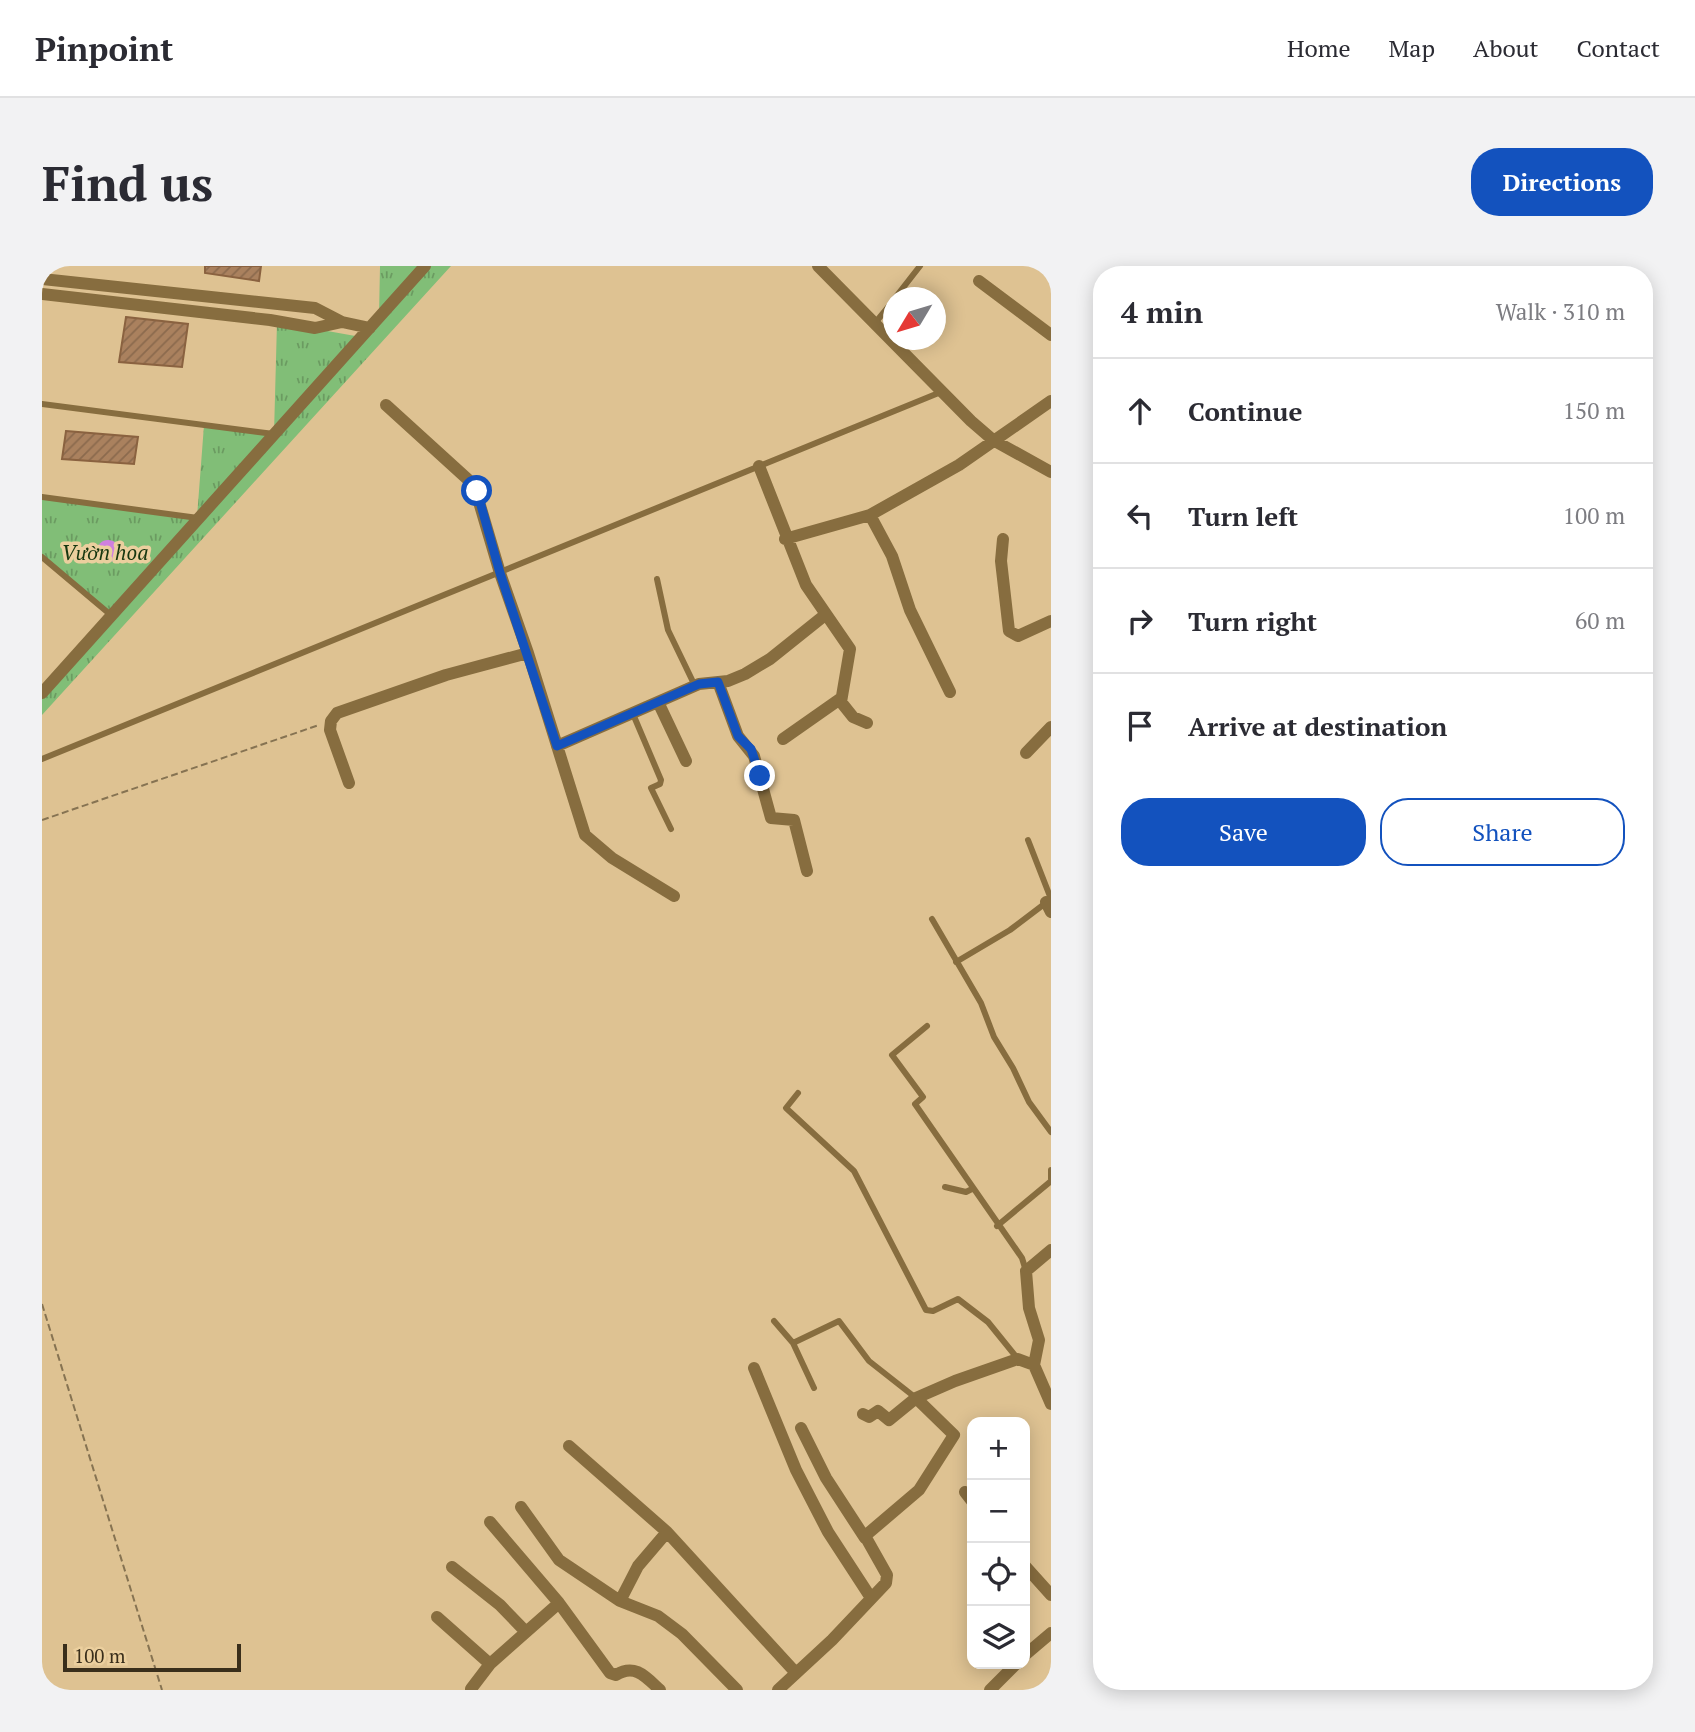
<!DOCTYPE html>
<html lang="en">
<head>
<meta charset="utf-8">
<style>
  :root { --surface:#fff; --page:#f2f2f3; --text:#2b2b33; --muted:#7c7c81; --line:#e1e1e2; --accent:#1352be }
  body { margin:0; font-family:"PT Serif",serif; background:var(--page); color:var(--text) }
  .controls { position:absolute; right:21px; bottom:21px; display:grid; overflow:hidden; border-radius:14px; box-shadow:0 4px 18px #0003 }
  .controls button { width:63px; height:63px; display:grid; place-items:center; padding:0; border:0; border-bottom:2px solid var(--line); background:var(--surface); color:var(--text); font:35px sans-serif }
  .compass { position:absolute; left:841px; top:21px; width:63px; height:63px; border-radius:50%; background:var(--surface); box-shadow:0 4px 18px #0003; rotate:232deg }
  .scale { position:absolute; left:21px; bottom:18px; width:178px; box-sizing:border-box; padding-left:7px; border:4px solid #392e1b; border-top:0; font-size:19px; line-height:24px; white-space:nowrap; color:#392e1b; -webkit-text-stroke:5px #ebcf9e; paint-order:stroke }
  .stop { position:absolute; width:21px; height:21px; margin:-16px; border:5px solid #1352be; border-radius:50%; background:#fff }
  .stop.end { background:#1352be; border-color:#fff; box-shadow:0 2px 7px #0008 }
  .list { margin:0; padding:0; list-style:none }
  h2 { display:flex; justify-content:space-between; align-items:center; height:91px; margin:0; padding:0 28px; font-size:30px }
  h2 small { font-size:23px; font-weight:400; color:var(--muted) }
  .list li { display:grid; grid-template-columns:46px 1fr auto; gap:21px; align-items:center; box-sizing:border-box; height:105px; padding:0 28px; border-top:2px solid var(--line) }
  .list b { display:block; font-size:26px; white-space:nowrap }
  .list em { font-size:23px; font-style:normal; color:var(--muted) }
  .actions { display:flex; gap:14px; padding:21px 28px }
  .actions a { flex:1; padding:16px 0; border:2px solid var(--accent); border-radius:28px; text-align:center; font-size:24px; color:var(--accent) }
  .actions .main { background:var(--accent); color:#fff }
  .icon { flex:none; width:38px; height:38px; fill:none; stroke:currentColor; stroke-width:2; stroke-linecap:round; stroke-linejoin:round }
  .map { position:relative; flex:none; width:1009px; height:1424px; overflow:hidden; border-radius:28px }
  header { display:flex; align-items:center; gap:42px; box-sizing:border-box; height:98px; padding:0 35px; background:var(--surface); border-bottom:2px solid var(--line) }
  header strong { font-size:33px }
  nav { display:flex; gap:38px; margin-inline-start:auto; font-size:24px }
  .intro { display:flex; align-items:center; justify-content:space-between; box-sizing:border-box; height:168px; padding:0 42px }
  h1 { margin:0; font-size:49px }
  .button { padding:18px 32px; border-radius:28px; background:var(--accent); color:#fff; font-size:24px; font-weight:700 }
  main { display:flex; gap:42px; padding:0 42px }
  aside { flex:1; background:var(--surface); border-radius:28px; box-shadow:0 4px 18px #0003 }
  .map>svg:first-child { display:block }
  .park { fill:url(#park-tufts) }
  .water { fill:#cf80df }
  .building { fill:url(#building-hatch); stroke:#8a6240; stroke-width:2 }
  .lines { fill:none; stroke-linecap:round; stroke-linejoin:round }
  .path { stroke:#867352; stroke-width:2; stroke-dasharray:7 3.5; stroke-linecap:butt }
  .service { stroke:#876d3f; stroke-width:6 }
  .minor { stroke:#876d3f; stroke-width:12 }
  .route { stroke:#1352be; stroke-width:9 }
  .labels { text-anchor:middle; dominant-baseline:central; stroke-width:7; stroke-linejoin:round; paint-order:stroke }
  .park-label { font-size:21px; font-style:italic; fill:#163710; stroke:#ebcf9e }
</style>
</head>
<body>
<header>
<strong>Pinpoint</strong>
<nav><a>Home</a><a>Map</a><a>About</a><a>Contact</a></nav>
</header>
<div class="intro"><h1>Find us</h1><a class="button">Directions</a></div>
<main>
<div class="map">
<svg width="1009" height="1424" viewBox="0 0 1009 1424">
  <defs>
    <pattern id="park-tufts" width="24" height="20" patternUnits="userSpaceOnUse" patternTransform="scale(1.75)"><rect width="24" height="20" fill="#81be77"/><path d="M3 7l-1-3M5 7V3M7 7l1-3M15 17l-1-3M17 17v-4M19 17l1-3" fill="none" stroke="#6b9b61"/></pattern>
    <pattern id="building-hatch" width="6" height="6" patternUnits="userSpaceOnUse" patternTransform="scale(1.75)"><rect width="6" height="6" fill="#aa815e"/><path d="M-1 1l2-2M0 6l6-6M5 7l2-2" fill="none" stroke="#8b6a4d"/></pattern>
  </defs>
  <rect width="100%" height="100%" fill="#dec292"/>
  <path class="park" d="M338,0H382L337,50Z
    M385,0H409L0,449V427L70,350L0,291V231L155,252Z
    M235,56L319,71L232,167Z
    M162,159L231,168L155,251Z"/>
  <path class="water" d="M55 285a11 11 0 1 1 22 0a11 11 0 1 1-22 0Z"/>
  <path class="building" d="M163,0H219L217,15L163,7Z
    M84,51L146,58L140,101L77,96Z
    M24,165L96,171L92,198L20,193Z"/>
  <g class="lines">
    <path class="path" d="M0,554L277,459
      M0,1038L120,1424"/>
    <path class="service" d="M853,32L878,0
      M833,57L852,34
      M0,138L232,168
      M0,231L156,252
      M0,291L70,350
      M615,313L626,364L653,420
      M591,448L619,514L618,518L609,522L629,563
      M0,493L899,126
      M986,574L1009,633
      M890,653L939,737L952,771L971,802L987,836L1009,866
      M914,696L968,664L1009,633
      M885,760L850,789L881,831L873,838L980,992L984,1005
      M756,827L744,842L812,905L884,1044L891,1045L916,1033L946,1056L976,1093
      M1009,904V913
      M903,921L924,926L930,923
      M955,960L1009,915
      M732,1055L751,1077
      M772,1122L751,1077L797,1055L827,1095L874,1132"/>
    <path class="minor" d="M776,0L929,155L951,174L1009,206
      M0,13L273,42L300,56L328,62
      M937,15L1009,69
      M0,28L228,54L273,62L300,56
      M344,139L432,219L458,307L486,387L543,569L570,592L632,630
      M717,200L764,319L808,383L799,436L811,451L825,457
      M828,249L850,290L868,344L908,426
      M743,273L828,249L917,199L1009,135
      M961,273L959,295L967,365L976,370L1009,355
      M676,416L696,470L712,490L729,552L752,554L765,605
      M0,427L383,0
      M617,438L644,495
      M741,473L798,433
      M515,480L657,418L686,415L703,408L728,393L783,349
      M984,487L1009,461
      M307,517L288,464L289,455L295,447L404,409L486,387
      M1004,636L1009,646
      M1009,984L984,1005L987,1042L997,1074L992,1099L1009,1138
      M712,1102L754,1204L786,1266L829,1332
      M821,1148L827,1151L836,1145L847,1154L874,1132
      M759,1162L784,1212L823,1272
      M527,1180L625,1266L754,1407
      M923,1226L930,1235
      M479,1241L517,1294L578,1335L616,1350L640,1368L695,1424
      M448,1256L517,1337L568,1407L574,1409C593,1397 604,1411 618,1424
      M983,1300L1009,1329
      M410,1301L458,1339L484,1366
      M578,1335L596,1300L625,1266
      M395,1351L448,1398L429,1423
      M983,1389L1009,1367
      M448,1398L517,1337
      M736,1424L790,1374L844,1317L845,1309L823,1270L877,1224L912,1169L874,1132L913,1115L976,1093L992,1099
      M948,1424L974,1398"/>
  </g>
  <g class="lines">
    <path class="route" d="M435,225L458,307L515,480L657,418L676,416L696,470L709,483L718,510"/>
  </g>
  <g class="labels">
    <g class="park-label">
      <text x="63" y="286">Vườn hoa</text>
    </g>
  </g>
</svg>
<div class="controls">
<button>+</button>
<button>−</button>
<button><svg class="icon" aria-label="locate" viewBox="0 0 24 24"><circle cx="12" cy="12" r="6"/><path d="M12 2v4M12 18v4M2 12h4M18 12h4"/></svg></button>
<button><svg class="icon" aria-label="layers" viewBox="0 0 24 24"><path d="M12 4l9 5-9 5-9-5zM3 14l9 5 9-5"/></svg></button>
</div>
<svg class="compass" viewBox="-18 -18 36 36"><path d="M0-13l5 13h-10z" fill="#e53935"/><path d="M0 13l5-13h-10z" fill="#7c7c81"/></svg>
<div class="scale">100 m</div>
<div class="stop" style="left:435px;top:225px"></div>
<div class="stop end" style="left:718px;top:510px"></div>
</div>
<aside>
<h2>4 min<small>Walk · 310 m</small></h2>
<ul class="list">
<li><svg class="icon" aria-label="ahead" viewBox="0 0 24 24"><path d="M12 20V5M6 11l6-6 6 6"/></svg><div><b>Continue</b></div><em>150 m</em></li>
<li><svg class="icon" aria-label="left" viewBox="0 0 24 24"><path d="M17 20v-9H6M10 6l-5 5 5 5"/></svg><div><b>Turn left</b></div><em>100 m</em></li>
<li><svg class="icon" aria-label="right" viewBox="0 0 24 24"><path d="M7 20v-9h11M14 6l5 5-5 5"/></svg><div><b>Turn right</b></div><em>60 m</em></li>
<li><svg class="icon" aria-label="arrive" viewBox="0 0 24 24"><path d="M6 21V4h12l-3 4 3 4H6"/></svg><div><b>Arrive at destination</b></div></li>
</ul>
<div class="actions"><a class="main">Save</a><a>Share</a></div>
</aside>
</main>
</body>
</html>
